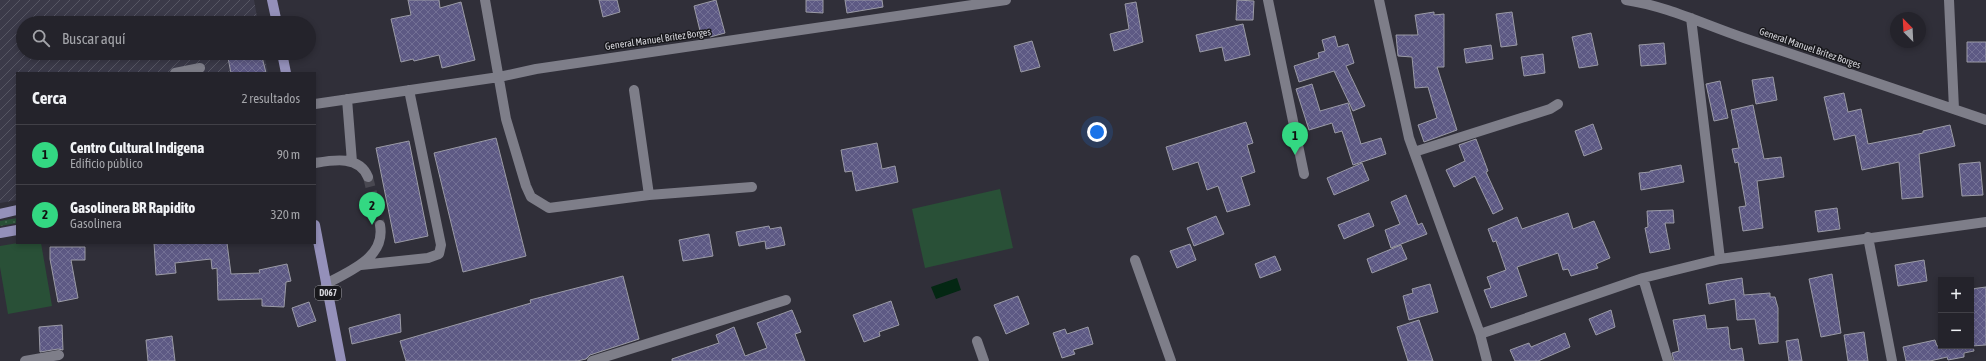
<!DOCTYPE html>
<html lang="es">
<head>
<meta charset="utf-8">
<style>
  :root { --surface:#24232b; --page:#302f37; --text:#f1f3f6; --muted:#a3a4a9; --line:#414047; --accent:#33d882 }
  body { margin:0; font-family:"Asap Condensed",sans-serif; background:var(--page); color:var(--text) }
  .controls { position:absolute; right:12px; bottom:12px; display:grid; overflow:hidden; border-radius:0px; box-shadow:0 2px 6px #0003 }
  .controls button { width:36px; height:36px; display:grid; place-items:center; padding:0; border:0; border-bottom:1px solid var(--line); background:var(--surface); color:var(--text); font:20px sans-serif }
  .compass { position:absolute; left:1890px; top:12px; width:36px; height:36px; border-radius:50%; background:var(--surface); box-shadow:0 2px 6px #0003; rotate:336deg }
  .you { position:absolute; left:1097px; top:132px; width:14px; height:14px; margin:-10px; border:3px solid #fff; border-radius:50%; background:#1a73e8; box-shadow:0 0 0 6px #1a73e833 }
  .badge { display:grid; place-items:center; width:26px; height:26px; border-radius:50%; background:var(--accent); color:#111; font-size:13px; font-weight:700 }
  .pin { position:absolute; translate:-50% -33px; filter:drop-shadow(0 1px 2px #0008) }
  .pin::after { content:''; position:absolute; top:21px; width:14px; height:12px; background:inherit; clip-path:polygon(0 0,100% 0,50% 100%) }
  .list { margin:0; padding:0; list-style:none }
  h2 { display:flex; justify-content:space-between; align-items:center; height:52px; margin:0; padding:0 16px; font-size:17px }
  h2 small { font-size:13px; font-weight:400; color:var(--muted) }
  .list li { display:grid; grid-template-columns:26px 1fr auto; gap:12px; align-items:center; box-sizing:border-box; height:60px; padding:0 16px; border-top:1px solid var(--line) }
  .list b { display:block; font-size:15px; white-space:nowrap }
  .list p { margin:0; font-size:13px; white-space:nowrap; color:var(--muted) }
  .list em { font-size:13px; font-style:normal; color:var(--muted) }
  .icon { flex:none; width:22px; height:22px; fill:none; stroke:currentColor; stroke-width:2; stroke-linecap:round; stroke-linejoin:round }
  .map { position:relative; flex:none; width:1986px; height:361px; overflow:hidden }
  .search { position:absolute; background:var(--surface); box-shadow:0 2px 6px #0003; left:16px; top:16px; width:300px; height:44px; display:flex; align-items:center; gap:10px; box-sizing:border-box; padding:0 14px; border-radius:22px; color:var(--muted); font-size:15px }
  .panel { position:absolute; background:var(--surface); box-shadow:0 2px 6px #0003; left:16px; top:72px; width:300px; height:172px; border-radius:0px }
  .map>svg:first-child { display:block }
  .industrial { fill:url(#industrial-furrows) }
  .grass { fill:url(#grass-dots) }
  .green { fill:#295037 }
  .water { fill:#042713 }
  .building { fill:url(#building-cross-hatch); stroke:#9b9ba6 }
  .lines { fill:none; stroke-linecap:round; stroke-linejoin:round }
  .minor-tunnel { stroke:#494851; stroke-width:10; stroke-dasharray:10 5; stroke-linecap:butt }
  .minor { stroke:#7e7e89; stroke-width:10 }
  .major { stroke:#9490ba; stroke-width:10 }
  .labels { text-anchor:middle; dominant-baseline:central; stroke-width:3; stroke-linejoin:round; paint-order:stroke }
  .shield { fill:#18181c; stroke:#9c9ca1; stroke-width:1 }
  .shield-label { font-size:9px; font-weight:bold; fill:#d4d4da }
  .street-label { font-size:10px; fill:#d4d4da; stroke:#18181c }
</style>
</head>
<body>
<div class="map">
<svg width="1986" height="361" viewBox="0 0 1986 361">
  <defs>
    <pattern id="industrial-furrows" width="10" height="10" patternUnits="userSpaceOnUse"><rect width="10" height="10" fill="#3b3a49"/><path d="M-1 1l2-2M0 10L10 0M9 11l2-2" fill="none" stroke="#565663"/></pattern>
    <pattern id="grass-dots" width="8" height="8" patternUnits="userSpaceOnUse"><rect width="8" height="8" fill="#295037"/><path d="M2 2h.1M6 6h.1" fill="none" stroke="#476853" stroke-width="1.8" stroke-linecap="round"/></pattern>
    <pattern id="building-cross-hatch" width="8" height="8" patternUnits="userSpaceOnUse"><rect width="8" height="8" fill="#5d5984"/><path d="M0 0l8 8M0 8l8-8" fill="none" stroke="#737095"/></pattern>
  </defs>
  <rect width="100%" height="100%" fill="#302f39"/>
  <path class="industrial" d="M0,0H254L258,23H23V53H264L268,73H17V200L0,203Z"/>
  <path class="grass" d="M17,218V223L0,226V221Z"/>
  <path class="green" d="M1000,189L1013,248L925,268L912,209Z
    M18,243H41L52,306L8,314L0,267V246Z"/>
  <path class="water" d="M957,278L961,290L936,299L931,287Z"/>
  <path class="building" d="M408,0H439L440,8L461,2L475,60L442,68L439,55L414,61L413,59L401,62L391,19L411,15Z
    M599,0H617L620,12L603,17Z
    M716,0L725,33L710,37L709,33L701,35L694,6Z
    M806,0H823V13L806,12Z
    M845,0H882L883,7L847,13Z
    M1237,0L1254,1L1253,20H1236Z
    M1136,2L1143,42L1114,51L1110,34L1129,29L1125,4Z
    M1434,12V15L1444,14V67H1437L1457,130L1424,142L1418,125L1437,118L1428,87L1415,88L1412,57L1398,56L1396,35H1418L1415,15Z
    M1512,12L1517,45L1501,47L1496,14Z
    M1243,24L1250,55L1225,61L1222,47L1200,52L1196,35Z
    M1591,33L1598,65L1579,68L1572,37Z
    M1335,36L1338,47L1348,44L1354,63L1346,66L1365,106L1353,111L1334,71L1299,82L1294,66L1319,58L1318,53L1325,51L1322,40Z
    M1032,41L1040,67L1021,72L1014,46Z
    M1967,42H1986V62H1967Z
    M1664,43L1666,64L1641,66L1639,45Z
    M1491,45L1493,59L1466,63L1464,49Z
    M227,53H261L266,73H231Z
    M1543,54L1545,73L1524,76L1521,57Z
    M1773,77L1777,100L1756,104L1752,80Z
    M1720,81L1728,118L1714,121L1706,84Z
    M1312,84L1320,111L1348,103L1361,144L1381,138L1386,154L1353,165L1342,131L1335,133L1332,123L1309,130L1296,89Z
    M1844,93L1848,112L1861,109L1868,144L1923,133V131L1950,125L1955,146L1919,154L1923,197L1902,199L1899,162L1862,170L1855,135L1834,140L1824,97Z
    M1753,105L1764,159L1781,157L1784,177L1757,181L1763,228L1743,231L1739,207L1746,206L1738,162L1735,163L1732,149L1739,148L1731,110Z
    M1246,122L1253,143L1247,145L1255,172L1241,177L1250,205L1227,212L1218,186L1207,190L1198,162L1173,170L1166,147Z
    M1593,124L1602,149L1584,156L1575,131Z
    M496,138L526,256L463,272L434,153Z
    M1476,139L1488,171L1486,172L1503,209L1493,214L1475,176L1454,187L1446,170L1465,161L1459,145Z
    M409,141L428,236L395,243L376,148Z
    M877,143L882,169L895,166L898,182L856,191L852,171L845,172L841,150Z
    M1980,162L1983,195L1962,196L1959,164Z
    M1362,163L1369,180L1334,195L1327,178Z
    M1681,165L1684,182L1641,190L1639,173L1650,172V171Z
    M1406,195L1418,225L1422,223L1427,234L1391,248L1385,230L1400,224L1391,202Z
    M1837,208L1840,229L1818,232L1815,211Z
    M1673,210L1674,223H1665L1670,249L1650,253L1645,228L1648,227L1647,211Z
    M1369,213L1374,226L1344,239L1338,225Z
    M1568,213L1573,229L1594,221L1610,258L1596,264L1598,268L1571,276L1568,269L1563,270L1558,253L1517,267L1527,296L1491,308L1484,290L1491,288L1487,277L1506,270L1496,241L1493,242L1488,229L1517,217L1522,229Z
    M1216,216L1224,234L1194,246L1187,228Z
    M769,226L770,229L781,227L785,245L766,249L765,241L739,246L736,232Z
    M709,234L713,256L683,261L679,240Z
    M154,243H227L231,274L260,273L259,270L287,264L291,281L286,282L284,307L262,306V299L218,300L217,268L212,269L211,259L175,263L176,273L156,275Z
    M1190,244L1196,260L1177,268L1170,251Z
    M1401,245L1407,259L1372,273L1367,259Z
    M50,247H85V260H71L78,298L58,302L50,259Z
    M1275,256L1281,270L1260,278L1255,264Z
    M1924,260L1927,281L1898,286L1895,265Z
    M1832,274L1841,333L1821,337L1809,279Z
    M623,276L639,339L590,355L586,359L577,361H406L400,341L531,303L530,300Z
    M1742,278L1744,295L1770,293V297H1775L1778,308V342L1759,344L1755,319L1737,320L1735,299L1709,304L1706,284Z
    M1430,284L1438,312L1409,320L1403,296L1413,293L1412,289Z
    M1986,287V345L1971,346V289Z
    M1018,296L1029,324L1006,334L994,305Z
    M891,301L899,325L879,332L880,336L864,342L853,315Z
    M309,302L316,321L298,327L292,308Z
    M792,310L801,332L795,334L805,361H672V359L719,343L716,335L734,327L745,356L767,348L757,323Z
    M1611,310L1615,327L1596,335L1589,319Z
    M400,314L401,332L352,344L349,328Z
    M1705,315L1707,329L1728,327L1730,348L1732,350L1742,348L1744,361H1674L1672,353L1679,351L1673,320Z
    M1419,320L1433,361H1408L1397,327Z
    M62,325L63,350L58,349L40,352L39,327Z
    M1088,327L1093,344L1073,350L1075,354L1062,358L1053,333L1065,329L1067,334Z
    M1864,332L1868,361H1848L1844,335Z
    M1565,333L1570,347L1538,361H1515L1510,350L1529,343L1531,347Z
    M172,336L175,361H148L146,340Z
    M1798,339L1802,361H1789L1786,341Z
    M1935,340L1937,346H1973L1974,351L1964,353V357L1948,360L1947,357L1930,361H1906L1903,347Z"/>
  <g class="lines">
    <path class="minor-tunnel" d="M368,177L380,225"/>
    <path class="minor" d="M485,0L506,119L526,186L531,197L549,208L649,195L752,187
      M1268,0L1304,174
      M1379,0L1409,138L1480,334L1487,361
      M1626,0C1667,6 1705,25 1744,38C1825,65 1905,93 1986,120
      M1949,0L1954,109
      M1691,18L1720,259
      M175,73L200,68
      M634,90L649,195
      M347,99L352,162
      M315,104L499,77L536,69L1006,0
      M1414,152L1550,109L1558,104
      M315,163C333,160 359,155 368,177
      M1868,237L1892,361
      M1135,260L1171,361
      M361,265L428,258L439,254L441,245L409,90
      M1643,278L1668,361
      M326,284C349,271 386,258 380,225
      M1480,334L1643,278L1720,259L1986,222
      M977,341L984,361
      M25,361L59,355
      M592,361L786,300"/>
    <path class="major" d="M272,0L277,23
      M282,53L286,73
      M0,214L17,210
      M315,225L341,361
      M0,233L17,230"/>
  </g>
  <g class="labels">
    <rect class="shield" x="315" y="286" width="26" height="14" rx="3"/>
    <g class="shield-label">
      <text x="328" y="293">D067</text>
    </g>
    <g class="street-label">
      <text transform="translate(658 39) rotate(-8)">General Manuel Brítez Borges</text>
      <text transform="translate(1810 48) rotate(19)">General Manuel Brítez Borges</text>
    </g>
  </g>
</svg>
<div class="controls">
<button>+</button>
<button>−</button>
</div>
<svg class="compass" viewBox="-18 -18 36 36"><path d="M0-13l5 13h-10z" fill="#e53935"/><path d="M0 13l5-13h-10z" fill="#a3a4a9"/></svg>
<div class="you"></div>
<div class="pin badge" style="left:1295px;top:155px">1</div>
<div class="pin badge" style="left:372px;top:225px">2</div>
<div class="search"><svg class="icon" aria-label="search" viewBox="0 0 24 24"><circle cx="10" cy="10" r="6"/><path d="M15 15l6 6"/></svg>Buscar aquí</div>
<section class="panel">
<h2>Cerca<small>2 resultados</small></h2>
<ul class="list">
<li><span class="badge">1</span><div><b>Centro Cultural Indigena</b><p>Edificio público</p></div><em>90 m</em></li>
<li><span class="badge">2</span><div><b>Gasolinera BR Rapidito</b><p>Gasolinera</p></div><em>320 m</em></li>
</ul>
</section>
</div>
</body>
</html>
